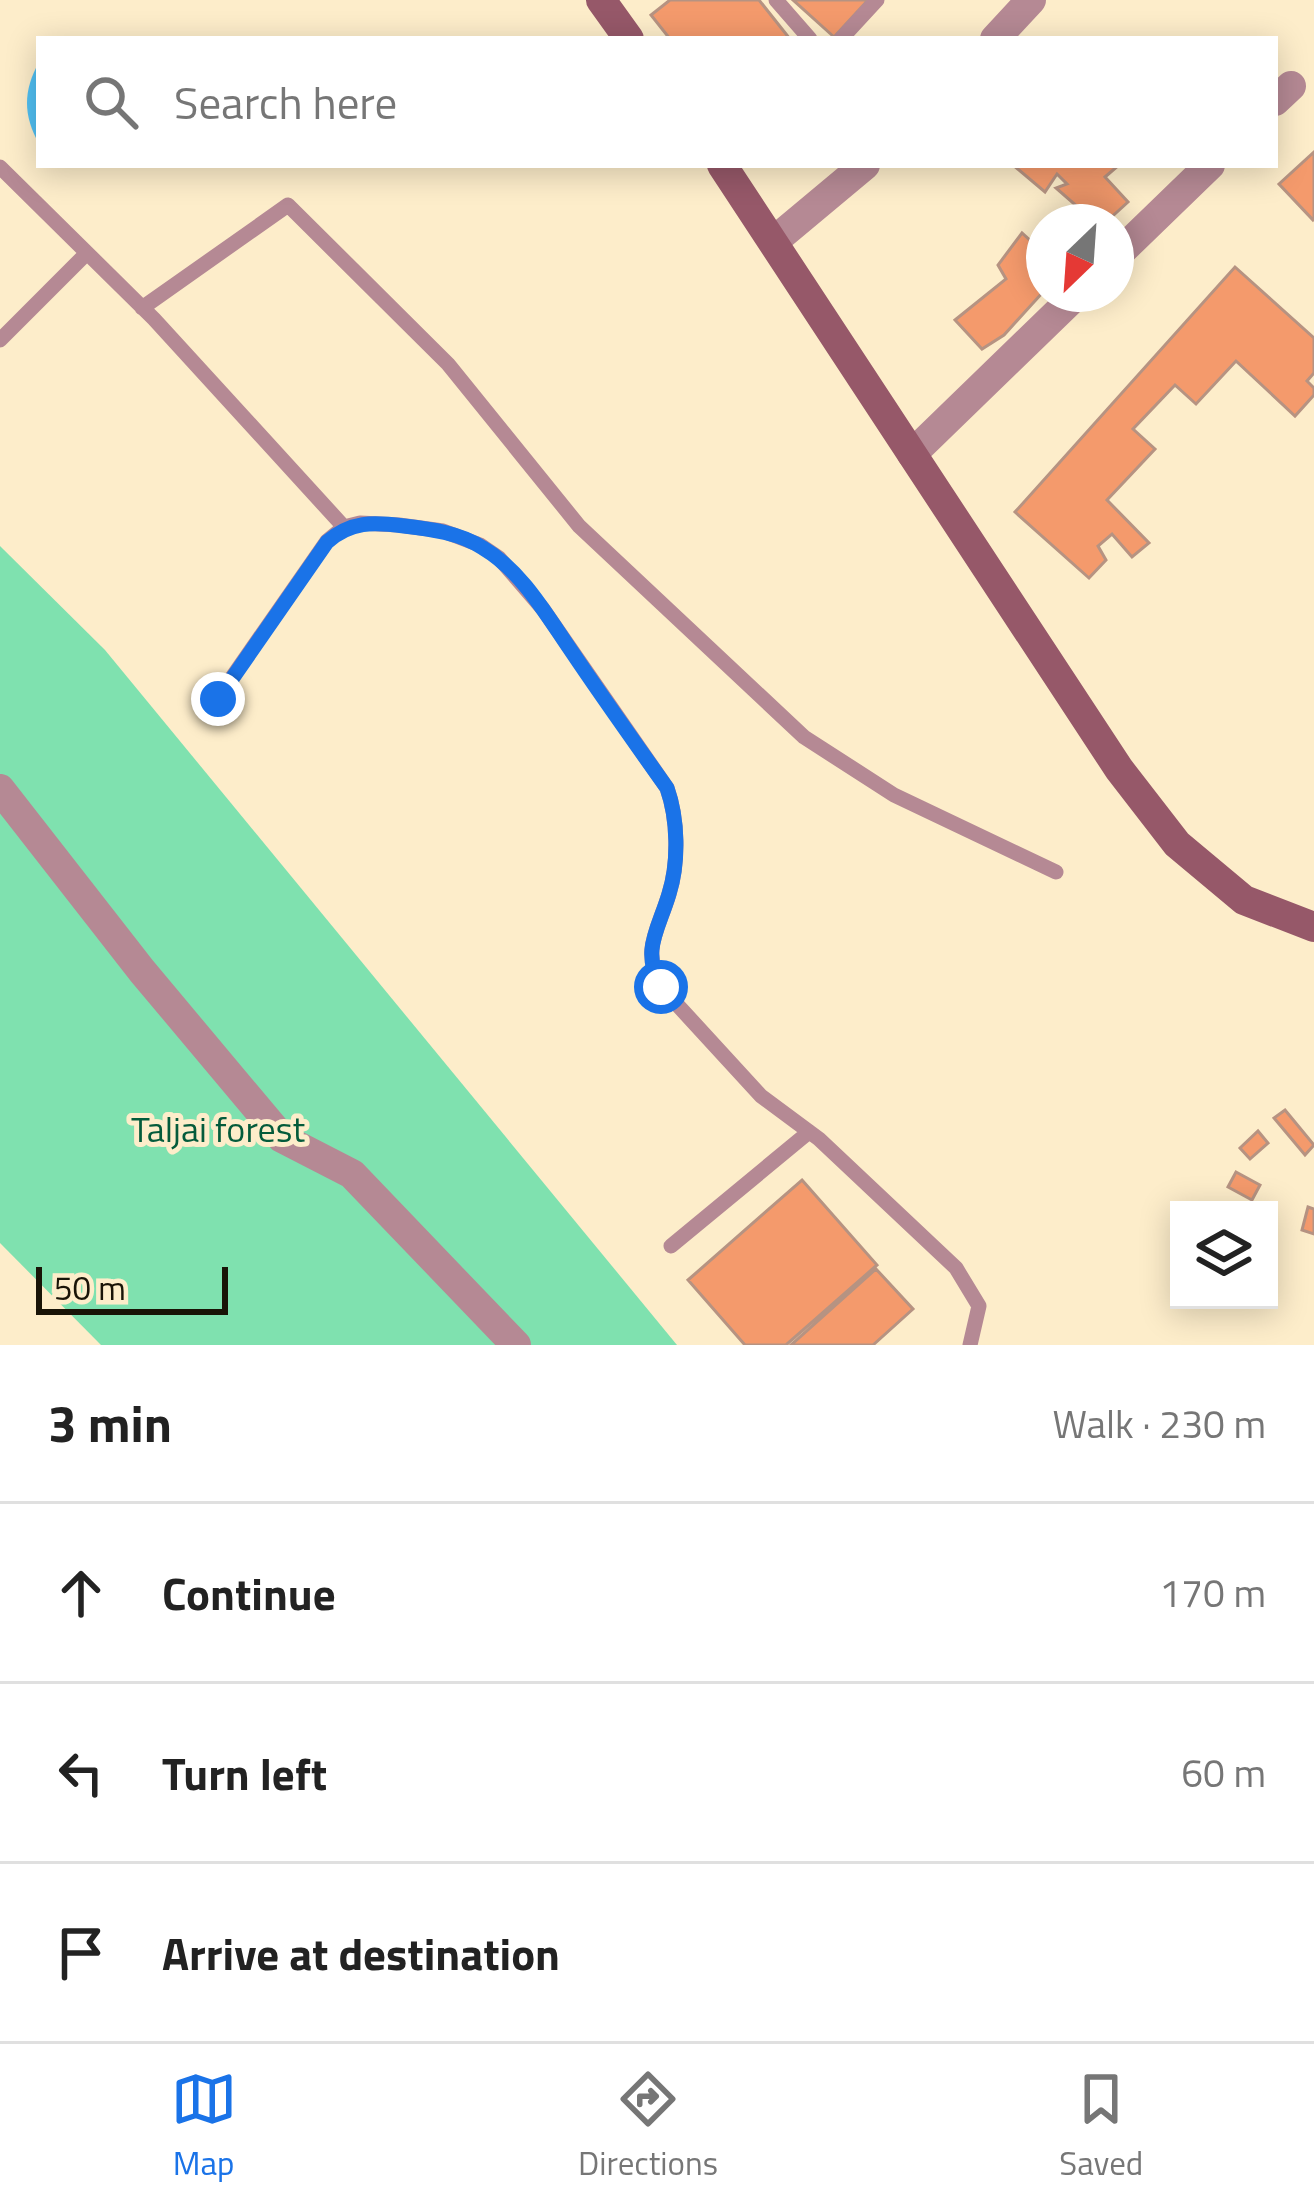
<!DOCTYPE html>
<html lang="en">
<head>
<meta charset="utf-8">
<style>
  :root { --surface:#fff; --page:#f2f2f2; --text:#222; --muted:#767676; --line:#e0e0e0; --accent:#1a73e8 }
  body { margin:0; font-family:"Titillium Web",sans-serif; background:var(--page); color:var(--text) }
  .controls { position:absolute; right:36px; bottom:36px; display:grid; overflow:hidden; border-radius:0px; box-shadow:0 6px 30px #0003 }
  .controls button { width:108px; height:108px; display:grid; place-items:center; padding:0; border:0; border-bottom:3px solid var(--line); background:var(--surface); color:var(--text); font:60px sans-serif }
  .compass { position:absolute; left:1026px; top:204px; width:108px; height:108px; border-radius:50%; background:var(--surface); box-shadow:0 6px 30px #0003; rotate:205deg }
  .scale { position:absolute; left:36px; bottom:30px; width:192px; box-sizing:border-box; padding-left:12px; border:6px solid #191407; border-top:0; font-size:33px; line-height:42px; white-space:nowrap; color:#191407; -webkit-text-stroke:9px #fdedca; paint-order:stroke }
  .stop { position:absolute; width:36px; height:36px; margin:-27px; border:9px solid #1a73e8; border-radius:50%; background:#fff }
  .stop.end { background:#1a73e8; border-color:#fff; box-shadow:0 3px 12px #0008 }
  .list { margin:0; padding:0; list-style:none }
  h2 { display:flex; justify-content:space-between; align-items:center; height:156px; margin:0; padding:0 48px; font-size:51px }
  h2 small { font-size:39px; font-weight:400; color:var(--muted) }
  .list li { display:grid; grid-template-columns:78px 1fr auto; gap:36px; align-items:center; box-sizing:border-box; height:180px; padding:0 48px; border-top:3px solid var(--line) }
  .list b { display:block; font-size:45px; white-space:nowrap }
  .list em { font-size:39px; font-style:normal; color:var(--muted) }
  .icon { flex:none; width:66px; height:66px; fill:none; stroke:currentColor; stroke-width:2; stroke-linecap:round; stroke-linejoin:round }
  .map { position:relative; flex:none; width:1314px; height:1345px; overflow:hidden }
  .search { position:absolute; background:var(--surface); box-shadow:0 6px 30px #0003; left:36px; right:36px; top:36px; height:132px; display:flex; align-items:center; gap:30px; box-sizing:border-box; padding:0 42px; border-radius:0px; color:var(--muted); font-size:45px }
  .sheet { height:696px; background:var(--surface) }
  nav { display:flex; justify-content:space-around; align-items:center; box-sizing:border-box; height:168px; border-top:3px solid var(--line); background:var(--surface); font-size:33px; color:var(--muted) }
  nav a { display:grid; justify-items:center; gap:6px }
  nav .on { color:var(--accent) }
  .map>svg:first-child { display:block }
  .green { fill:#7fe1af }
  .water { fill:#50bff2 }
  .building { fill:#f49a6c; stroke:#b69382; stroke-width:3 }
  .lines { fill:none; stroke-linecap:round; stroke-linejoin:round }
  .lane { stroke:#b58994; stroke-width:15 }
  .street { stroke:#b58994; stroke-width:30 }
  .secondary { stroke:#965869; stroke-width:30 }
  .route { stroke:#1a73e8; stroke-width:15 }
  .labels { text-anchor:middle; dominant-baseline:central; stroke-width:10; stroke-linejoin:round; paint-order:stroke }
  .park-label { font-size:36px; fill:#045b3b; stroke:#fdedca }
</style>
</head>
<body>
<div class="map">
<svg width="1314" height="1345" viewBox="0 0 1314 1345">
  <rect width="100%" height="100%" fill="#fdedca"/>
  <path class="green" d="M0,546L105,650L677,1345H101L0,1243Z"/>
  <path class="water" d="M39,62V144C23,115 23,91 39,62Z"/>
  <path class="building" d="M670,0H759L790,39H670L651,15Z
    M793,0H868L834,37Z
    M1314,152V219L1313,220L1279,184Z
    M1013,165H1119L1105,177L1128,202L1106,222H1058L1079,208L1056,188L1067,184L1057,174L1045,192Z
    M1044,232V291L1004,335L982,349L955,320L1006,279L998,265L1022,233L1031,241Z
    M1235,267L1314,338V373L1307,381L1314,388V395L1295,416L1236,361L1196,404L1175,385L1133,429L1155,449L1107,500L1149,543L1132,557L1112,534L1098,546L1106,560L1089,578L1015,512Z
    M1285,1110L1314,1145L1305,1155L1274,1118Z
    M1258,1131L1268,1143L1250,1159L1240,1148Z
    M1236,1172L1260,1185L1252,1200L1228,1187Z
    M802,1180L877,1265L786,1345H745L688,1280Z
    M1308,1207L1314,1209V1234L1302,1230Z
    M876,1269L913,1309L873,1345H791Z"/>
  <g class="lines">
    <path class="lane" d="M776,0L810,39
      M841,39L877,0
      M0,167L154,319L344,527
      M142,308L288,205L448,364L579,526L804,737L894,795L1056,872
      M0,340L87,253
      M217,699L327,541L344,527L360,523L399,525L443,531L480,545L499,558L543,609L667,788C678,819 679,862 669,894C658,931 641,949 661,987L761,1096L819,1139L956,1268L979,1306L970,1345
      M671,1246L809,1132"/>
    <path class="street" d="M995,39L1031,0
      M1275,101L1291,86
      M774,241L865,165
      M1116,256L1210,165
      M912,454L1077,294
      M0,789L142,971L282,1138L352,1174L516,1345"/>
    <path class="secondary" d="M601,0L629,39
      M722,165L1119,769L1177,844L1244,900L1314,927"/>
  </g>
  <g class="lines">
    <path class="route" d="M218,699L327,542C351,521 373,522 404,526C431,529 460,533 483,548C522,571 547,616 572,652C603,698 635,743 667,788C678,819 679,862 669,894C658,931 641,950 661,987"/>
  </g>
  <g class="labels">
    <g class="park-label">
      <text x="218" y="1128">Taljai forest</text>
    </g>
  </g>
</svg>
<div class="controls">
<button><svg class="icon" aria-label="layers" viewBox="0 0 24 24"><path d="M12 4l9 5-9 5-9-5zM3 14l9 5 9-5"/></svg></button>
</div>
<svg class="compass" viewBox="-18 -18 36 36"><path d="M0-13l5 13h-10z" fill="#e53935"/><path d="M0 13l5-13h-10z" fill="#767676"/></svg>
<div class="scale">50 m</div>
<div class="stop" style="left:661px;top:987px"></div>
<div class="stop end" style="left:218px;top:699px"></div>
<div class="search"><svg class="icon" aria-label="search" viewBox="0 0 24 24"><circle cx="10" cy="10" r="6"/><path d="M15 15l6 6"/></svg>Search here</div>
</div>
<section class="sheet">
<h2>3 min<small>Walk · 230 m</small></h2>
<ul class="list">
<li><svg class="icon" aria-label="ahead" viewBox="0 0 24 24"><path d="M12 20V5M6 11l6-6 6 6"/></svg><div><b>Continue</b></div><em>170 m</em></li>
<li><svg class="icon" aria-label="left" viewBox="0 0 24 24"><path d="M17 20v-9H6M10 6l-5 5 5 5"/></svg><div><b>Turn left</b></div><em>60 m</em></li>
<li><svg class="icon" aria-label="arrive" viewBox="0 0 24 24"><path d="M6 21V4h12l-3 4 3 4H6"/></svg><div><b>Arrive at destination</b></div></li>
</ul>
</section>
<nav>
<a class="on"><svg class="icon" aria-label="map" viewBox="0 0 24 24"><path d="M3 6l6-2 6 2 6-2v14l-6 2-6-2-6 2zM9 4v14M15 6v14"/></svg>Map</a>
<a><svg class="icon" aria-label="directions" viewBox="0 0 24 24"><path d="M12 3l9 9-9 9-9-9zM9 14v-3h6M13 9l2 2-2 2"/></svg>Directions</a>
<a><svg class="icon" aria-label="saved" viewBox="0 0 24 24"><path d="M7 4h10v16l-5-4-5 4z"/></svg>Saved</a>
</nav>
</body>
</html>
